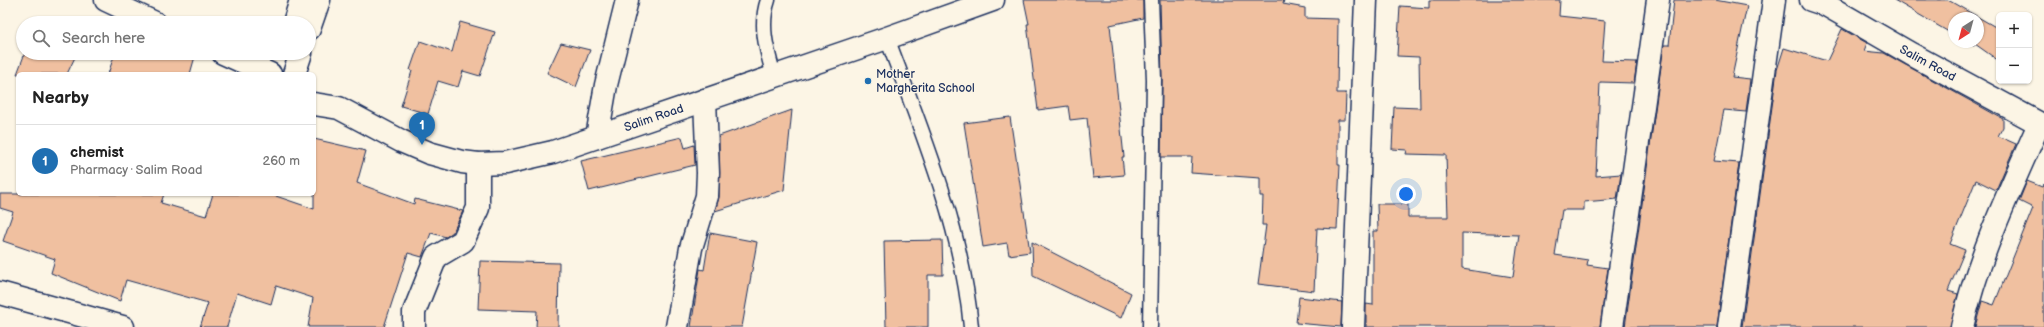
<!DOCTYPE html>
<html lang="en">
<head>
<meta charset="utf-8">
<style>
  :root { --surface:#fff; --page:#f2f2f2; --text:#222; --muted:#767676; --line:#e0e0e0; --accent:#1f6fb2 }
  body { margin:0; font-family:"Balsamiq Sans",sans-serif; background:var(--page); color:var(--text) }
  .controls { position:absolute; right:12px; top:12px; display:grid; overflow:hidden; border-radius:6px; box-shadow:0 1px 3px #0004 }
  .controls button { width:36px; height:36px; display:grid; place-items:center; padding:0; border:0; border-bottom:1px solid var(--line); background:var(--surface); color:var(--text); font:20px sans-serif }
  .compass { position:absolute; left:1948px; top:12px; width:36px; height:36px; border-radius:50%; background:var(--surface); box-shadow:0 1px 3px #0004; rotate:216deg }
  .you { position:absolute; left:1406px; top:194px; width:14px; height:14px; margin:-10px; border:3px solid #fff; border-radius:50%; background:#1a73e8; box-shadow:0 0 0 6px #1a73e833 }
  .badge { display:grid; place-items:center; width:26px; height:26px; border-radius:50%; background:var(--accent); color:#fff; font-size:13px; font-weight:700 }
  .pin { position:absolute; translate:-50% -33px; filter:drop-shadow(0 1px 2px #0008) }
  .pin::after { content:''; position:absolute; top:21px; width:14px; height:12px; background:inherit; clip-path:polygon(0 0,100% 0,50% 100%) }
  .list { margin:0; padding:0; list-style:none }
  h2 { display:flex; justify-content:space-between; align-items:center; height:52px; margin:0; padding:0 16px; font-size:17px }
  h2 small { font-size:13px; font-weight:400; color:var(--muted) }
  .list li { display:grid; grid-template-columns:26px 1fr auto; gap:12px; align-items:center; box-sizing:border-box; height:72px; padding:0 16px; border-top:1px solid var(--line) }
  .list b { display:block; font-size:15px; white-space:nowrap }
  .list p { margin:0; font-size:13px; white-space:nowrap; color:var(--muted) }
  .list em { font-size:13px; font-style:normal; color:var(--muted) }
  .icon { flex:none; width:22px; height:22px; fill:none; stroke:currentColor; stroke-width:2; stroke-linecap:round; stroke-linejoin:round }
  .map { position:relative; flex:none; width:2044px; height:327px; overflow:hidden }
  .search { position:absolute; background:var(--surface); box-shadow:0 1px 3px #0004; left:16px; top:16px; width:300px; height:44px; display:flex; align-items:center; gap:10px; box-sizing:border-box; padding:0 14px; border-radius:22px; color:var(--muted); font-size:15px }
  .panel { position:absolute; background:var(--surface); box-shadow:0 1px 3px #0004; left:16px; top:72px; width:300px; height:124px; border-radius:6px }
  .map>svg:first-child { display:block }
  .building { fill:#f0c0a0; stroke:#1b2f5e; fill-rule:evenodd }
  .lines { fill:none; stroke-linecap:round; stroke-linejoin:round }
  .service-casing { stroke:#1b2f5e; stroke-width:17 }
  .minor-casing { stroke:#1b2f5e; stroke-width:25 }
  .service { stroke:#fcf5e5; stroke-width:14 }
  .minor { stroke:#fcf5e5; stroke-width:22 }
  .poi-dot { fill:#1f6fb2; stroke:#fcf5e5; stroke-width:1.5 }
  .labels { text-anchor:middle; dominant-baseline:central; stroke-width:3; stroke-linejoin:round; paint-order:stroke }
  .street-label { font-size:12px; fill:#1b2f5e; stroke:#fcf5e5 }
  .poi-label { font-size:12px; fill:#1b2f5e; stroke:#fcf5e5; text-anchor:start }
</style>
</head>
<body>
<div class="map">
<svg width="2044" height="327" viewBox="0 0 2044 327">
  <rect width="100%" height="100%" fill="#fcf5e5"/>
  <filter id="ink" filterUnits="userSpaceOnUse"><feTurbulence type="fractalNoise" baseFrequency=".025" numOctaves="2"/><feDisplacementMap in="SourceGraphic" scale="8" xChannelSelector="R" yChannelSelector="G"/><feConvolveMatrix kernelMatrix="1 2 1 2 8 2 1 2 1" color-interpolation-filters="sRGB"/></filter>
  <g filter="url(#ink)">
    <path class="building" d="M1024,0H1143V18L1110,25L1124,157H1122L1124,175L1093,178L1087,118L1070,120L1068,106L1038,110L1027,24H1029Z
      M1160,0H1284L1283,4L1305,8V18L1338,19L1337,93H1346L1345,120H1338V165H1340L1337,229L1317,228L1314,291L1258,284L1266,225H1262L1263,196H1260V178L1191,173L1192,157H1161L1162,80Z
      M1429,0H1560L1559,16L1605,21L1602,61L1637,62L1634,83L1600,82L1596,176L1621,174L1617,199L1584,202V210H1562L1555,255L1588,260L1587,265L1608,268L1600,327H1366V304L1373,305V231H1378L1377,204H1408V217H1448L1446,155L1406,154L1407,150L1392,149L1394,107L1420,108L1419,57L1397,56L1400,6L1429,8ZM1462,233L1519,235L1513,277L1462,269Z
      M1674,0H1715L1747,6L1732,77L1750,79L1746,112L1724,110L1714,161L1739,163L1717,327H1625L1664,45H1669Z
      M1894,0H1948L1999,29V61L1975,44L1974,46L1967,42H1978V18H1954V35Z
      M460,22L495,32L480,76L463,71L458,87L438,81L428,114L401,106L412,71L410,70L420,41L452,52Z
      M1842,29L1867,43L1864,51L1884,53L2003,119V127L1998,136L2016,144L1996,190L1976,180L1950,244L1965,250L1948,291L1958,294L1950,327H1742L1777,70L1784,48L1827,61Z
      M561,43L590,50L576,87L547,73Z
      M25,53H77L67,74H17Z
      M115,53H196L190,74H108Z
      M792,110L784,190L715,211L719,197V136Z
      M1010,117L1030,252L1009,255L1007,243L983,247L964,123Z
      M682,137L685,148L694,145L695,165L589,191L581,161Z
      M314,139L366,151L357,183L414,204L415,199L463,211L453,232L446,237L431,233L422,257L408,253L384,327H308L313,298L276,286L271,304L237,293L227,327H200L208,303L126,280L120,301L51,273L55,259L3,241L13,212L0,208V194H164L161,203L206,216L213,194H270L314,209Z
      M2027,181L2042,187L2044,184V327H1975L1982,301L1994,305L2033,208L2019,201Z
      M710,233L757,242L742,327H691L700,269L704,270Z
      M942,240L943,275H928V327H886L884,241Z
      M1032,242L1131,293L1121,318L1033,276Z
      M480,261L559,263L558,327H536L537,311L478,309Z
      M1299,297L1342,302L1341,327L1296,323Z"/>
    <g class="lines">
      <defs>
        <path id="service" d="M768,0C759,26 767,51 774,76
          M887,38C922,132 962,227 971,327
          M1150,327L1154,80L1151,0"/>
        <g id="minor">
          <path d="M106,0L155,23"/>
          <path id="s1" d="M1811,0L1826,5L1911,54L2044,126"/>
          <path d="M294,23L301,0"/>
          <path d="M309,29L319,0"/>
          <path d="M223,53L270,74"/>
          <path d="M294,74L301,53"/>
          <path id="s2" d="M314,104L339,108L401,141L429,153L462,162L478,164L505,163L553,152L887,38L993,0"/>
          <path d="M597,137L606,85L627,0"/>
          <path d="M0,293L123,327"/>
          <path d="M414,327V312L436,257L463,241L478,208V164"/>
          <path d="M677,327L691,248L707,196L708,173L705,100"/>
          <path d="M1353,327L1366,0"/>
          <path d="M1612,327L1658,0"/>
          <path d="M1729,327L1774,0"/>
          <path d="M1962,327C1978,256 2010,190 2039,124"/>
        </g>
      </defs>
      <use href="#service" class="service-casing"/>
      <use href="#minor" class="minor-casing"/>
      <use href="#service" class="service"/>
      <use href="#minor" class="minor"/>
    </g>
  </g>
  <circle class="poi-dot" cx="868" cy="81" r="4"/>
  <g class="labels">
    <g class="street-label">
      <text stroke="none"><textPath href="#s1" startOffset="133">Salim Road</textPath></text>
      <text stroke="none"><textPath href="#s2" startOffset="359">Salim Road</textPath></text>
    </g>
    <g class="poi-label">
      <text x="876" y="74">Mother<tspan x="876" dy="14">Margherita School</tspan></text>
    </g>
  </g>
</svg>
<div class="controls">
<button>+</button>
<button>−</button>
</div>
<svg class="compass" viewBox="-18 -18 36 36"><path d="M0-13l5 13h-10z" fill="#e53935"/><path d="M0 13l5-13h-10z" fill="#767676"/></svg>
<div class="you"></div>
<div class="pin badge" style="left:422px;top:145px">1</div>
<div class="search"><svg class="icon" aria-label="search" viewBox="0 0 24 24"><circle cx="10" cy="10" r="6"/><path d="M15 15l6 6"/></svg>Search here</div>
<section class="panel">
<h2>Nearby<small></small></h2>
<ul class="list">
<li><span class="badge">1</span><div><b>chemist</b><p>Pharmacy · Salim Road</p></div><em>260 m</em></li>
</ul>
</section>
</div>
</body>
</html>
